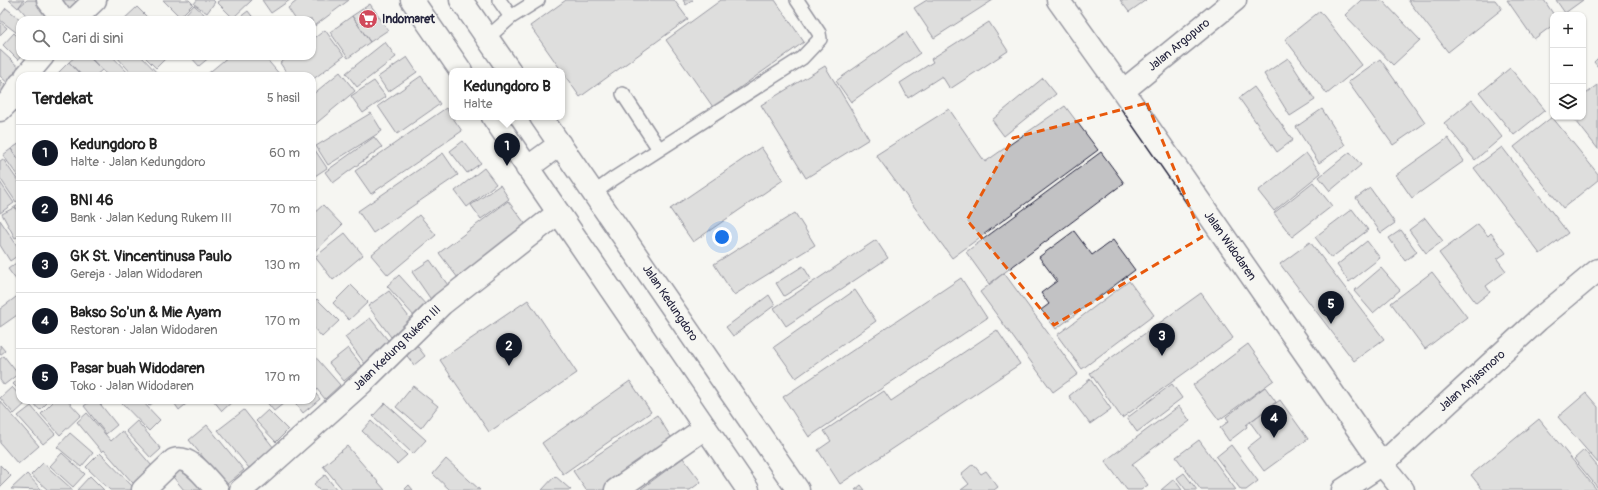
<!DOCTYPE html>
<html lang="id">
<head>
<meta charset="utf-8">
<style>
  :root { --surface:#fff; --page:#f6f6f6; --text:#222; --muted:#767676; --line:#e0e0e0; --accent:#111827 }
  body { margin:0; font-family:Pangolin,sans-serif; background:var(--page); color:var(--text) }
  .controls { position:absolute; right:12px; top:12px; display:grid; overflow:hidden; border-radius:8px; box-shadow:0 1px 3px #0004 }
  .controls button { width:36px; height:36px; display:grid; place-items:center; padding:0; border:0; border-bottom:1px solid var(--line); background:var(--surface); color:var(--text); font:20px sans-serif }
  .you { position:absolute; left:722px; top:237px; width:14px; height:14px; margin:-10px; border:3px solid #fff; border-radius:50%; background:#1a73e8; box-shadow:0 0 0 6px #1a73e833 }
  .badge { display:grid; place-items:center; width:26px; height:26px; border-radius:50%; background:var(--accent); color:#fff; font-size:13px; font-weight:700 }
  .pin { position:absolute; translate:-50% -33px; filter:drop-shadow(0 1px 2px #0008) }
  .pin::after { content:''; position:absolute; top:21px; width:14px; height:12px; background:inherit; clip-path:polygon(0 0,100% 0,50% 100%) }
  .popup { position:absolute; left:449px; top:68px; width:116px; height:52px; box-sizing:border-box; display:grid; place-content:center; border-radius:8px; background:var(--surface); filter:drop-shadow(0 1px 3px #0005); font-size:13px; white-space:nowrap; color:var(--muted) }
  .popup b { font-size:15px; color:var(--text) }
  .popup::after { content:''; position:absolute; left:50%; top:100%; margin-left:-8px; border:8px solid transparent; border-top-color:var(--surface) }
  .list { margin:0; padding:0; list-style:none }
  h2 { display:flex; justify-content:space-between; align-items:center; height:52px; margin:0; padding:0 16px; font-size:17px }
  h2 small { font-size:13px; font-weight:400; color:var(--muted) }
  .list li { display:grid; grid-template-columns:26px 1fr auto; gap:12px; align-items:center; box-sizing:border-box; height:56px; padding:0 16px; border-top:1px solid var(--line) }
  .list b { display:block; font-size:15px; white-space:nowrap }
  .list p { margin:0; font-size:13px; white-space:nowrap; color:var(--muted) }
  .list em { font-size:13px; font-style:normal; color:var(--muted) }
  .icon { flex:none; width:22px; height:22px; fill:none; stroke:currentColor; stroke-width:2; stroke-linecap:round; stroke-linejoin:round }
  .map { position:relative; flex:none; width:1598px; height:490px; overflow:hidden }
  .search { position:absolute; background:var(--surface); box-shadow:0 1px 3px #0004; left:16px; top:16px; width:300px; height:44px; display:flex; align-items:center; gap:10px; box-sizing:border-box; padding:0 14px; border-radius:12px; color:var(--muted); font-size:15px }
  .panel { position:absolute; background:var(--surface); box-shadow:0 1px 3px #0004; left:16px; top:72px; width:300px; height:332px; border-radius:12px }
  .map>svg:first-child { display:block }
  .building { fill:#c2c2c4; stroke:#22223b }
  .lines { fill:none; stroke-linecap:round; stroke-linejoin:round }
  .service-casing { stroke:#22223b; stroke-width:16 }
  .minor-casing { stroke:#22223b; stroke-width:25 }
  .tertiary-casing { stroke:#22223b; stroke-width:25 }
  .primary-casing { stroke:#22223b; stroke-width:25 }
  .service { stroke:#f6f6f2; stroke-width:13 }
  .minor { stroke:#f6f6f2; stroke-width:22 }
  .tertiary { stroke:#f6f6f2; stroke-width:22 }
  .primary { stroke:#f6f6f2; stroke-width:22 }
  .marked { fill:none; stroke:#e8590c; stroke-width:3; stroke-dasharray:8 5; stroke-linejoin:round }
  .labels { text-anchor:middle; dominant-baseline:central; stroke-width:3.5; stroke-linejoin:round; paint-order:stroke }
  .poi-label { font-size:12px; font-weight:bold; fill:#22223b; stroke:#f6f6f2; text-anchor:start }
  .street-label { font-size:12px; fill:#22223b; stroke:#f6f6f2 }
</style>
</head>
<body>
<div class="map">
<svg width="1598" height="490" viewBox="0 0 1598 490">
  <rect width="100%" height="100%" fill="#f6f6f2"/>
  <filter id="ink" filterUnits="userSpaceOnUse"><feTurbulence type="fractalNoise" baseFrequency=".025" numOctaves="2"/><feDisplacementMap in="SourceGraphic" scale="8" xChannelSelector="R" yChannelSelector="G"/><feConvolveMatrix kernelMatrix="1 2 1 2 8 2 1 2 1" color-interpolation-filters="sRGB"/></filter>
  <g filter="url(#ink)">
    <path class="building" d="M9,0H24L18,8Z
      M27,0H40L58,20H30L19,7Z
      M49,0H74L83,8L72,20Z
      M163,0H189L193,4L180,17Z
      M197,0H213L215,2L207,13L194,4Z
      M220,0H252L233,18L217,2Z
      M262,0H290L271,13Z
      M298,0H349L312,28V20H296L288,8Z
      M566,0H674L688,19L580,97L530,26Z
      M683,0H693L686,5Z
      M721,0H775L804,42L713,107L666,40Z
      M927,0H993L934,38L914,8Z
      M1120,0H1146L1129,12Z
      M1361,0H1382L1420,40L1393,65L1345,15Z
      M1408,0H1495L1502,9L1448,52Z
      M1507,0H1544L1554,15H1553V25L1534,39Z
      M1556,0H1583L1565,13Z
      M370,4L388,30L370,42L352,16Z
      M194,5L205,15L201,20H184L182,18Z
      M137,7L150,20H123Z
      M6,8L21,20L20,29L17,33L0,20V16Z
      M248,11L255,20H236Z
      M1320,11L1362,65L1327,94L1285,39Z
      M352,16L370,42L348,58L330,32Z
      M0,22L7,28L0,35Z
      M989,22L1008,51L950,89L942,76L908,98L900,83L933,62L931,59Z
      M325,30L344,56L312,80V76H289L280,63L290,56H312V40Z
      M906,32L920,53L851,102L836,81Z
      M14,33L20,39V56H21L18,60L3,45Z
      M385,42L396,57L357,87L346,73Z
      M0,50L24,72L11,86L0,76Z
      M76,56H88L102,70L95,76H82L69,62Z
      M89,56H112L130,75L108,76Z
      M116,56H141L160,76H134Z
      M144,56H168L156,68Z
      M190,56H211L199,66Z
      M229,56H264L281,76H205Z
      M407,57L417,72L388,92L378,77Z
      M1288,58L1315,100L1290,116L1264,74Z
      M1598,58V67L1594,62Z
      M1380,59L1425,123L1393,145L1348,82Z
      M69,62L82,76H61L58,73Z
      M825,66L869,139L806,178L761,105Z
      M1510,68L1545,110L1514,135L1480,93Z
      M340,72L355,91L313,126L312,124V95Z
      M421,76L440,104L397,134L378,106Z
      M1043,78L1056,94L1004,136L992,120Z
      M0,80L7,87L0,95Z
      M374,81L386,97L363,113L351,96Z
      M1598,85V149L1573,117H1583V96Z
      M1254,87L1293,140L1277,152L1239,98Z
      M1472,100L1502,137L1475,160L1444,123Z
      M1065,106L1098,150L952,258L876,155L949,109L985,162Z
      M446,108L462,131L371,194L355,171Z
      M1322,109L1345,145L1319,163L1296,127Z
      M371,113L382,131L328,165L316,146Z
      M1552,117L1598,174V180L1563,208L1514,147Z
      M374,137L382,147L333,183L325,172Z
      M1448,138L1464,161L1412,198L1396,175Z
      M463,141L481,163L467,173L450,151Z
      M20,143V161L11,149Z
      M313,147L327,168L312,178V148Z
      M761,147L783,180L693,242L670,209Z
      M1502,147L1568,233L1540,254L1474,168Z
      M11,149L20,161L19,178L3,155Z
      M1101,152L1124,183L989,284L966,252Z
      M1350,152L1361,165L1330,191L1319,177Z
      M443,153L458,175L373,233L358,211Z
      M1306,153L1321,173L1274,211L1258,191Z
      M3,159L20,184V199L16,202L0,178V161Z
      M484,168L496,184L467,207L455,191Z
      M0,182L14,203L0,213Z
      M1313,182L1332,206L1292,237L1274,213Z
      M500,185L509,199L481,219L471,205Z
      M1370,188L1395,223L1381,233L1356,198Z
      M508,201L530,230L461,282L439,253Z
      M20,203V214L15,206Z
      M323,205L342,225L312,254V215Z
      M15,207L20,217V236L15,238L2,214Z
      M1352,209L1368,230L1331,258L1315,237Z
      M795,213L815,245L734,295L714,264Z
      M419,215L436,235L388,275L371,255Z
      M1425,218L1443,241L1426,253L1409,230Z
      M0,220L20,250V254L10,261L0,245Z
      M1478,224L1488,236L1491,233L1506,253L1497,259L1506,271L1486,286L1490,292L1476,303L1439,253Z
      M1401,230L1417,252L1405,261L1389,238Z
      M1074,231L1092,255L1113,240L1135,270L1056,329L1041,310L1049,304L1041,293L1057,281L1039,257Z
      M345,233L363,255L333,280L315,257Z
      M876,240L888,258L786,326L774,308Z
      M1367,241L1380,258L1349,282L1337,265Z
      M1310,242L1384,339L1354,361L1280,264Z
      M20,260V285L8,269Z
      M430,260L450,288L432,301L412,272Z
      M803,266L811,279L784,296L776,283Z
      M1381,268L1400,290L1373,313L1354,291Z
      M1432,272L1467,317L1425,349L1391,303Z
      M1004,273L1078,374L1053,392L980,292Z
      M399,275L427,306L415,317L387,286Z
      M961,278L987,318L809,437L783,397Z
      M1129,281L1154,315L1082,369L1057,335Z
      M351,285L368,302L349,320L333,303Z
      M855,290L876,321L796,378L774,347Z
      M389,291L412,321L391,337L368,306Z
      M1201,293L1233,338L1122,418L1090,373Z
      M20,294V313L0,327V309Z
      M769,295L775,305L733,336L726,327Z
      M317,299L339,321L322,337L312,326V304Z
      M528,300L577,373L489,432L440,360Z
      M370,318L391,344L365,364L345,337Z
      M997,330L1020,364L840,484L818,450L831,441L824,431L884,391L891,401Z
      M415,343L425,356L414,365L404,352Z
      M1248,344L1274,380L1219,420L1193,385Z
      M0,345L5,351L0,355Z
      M348,348L362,366L344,381L329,363Z
      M312,353L340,385L325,399L312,383Z
      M4,356L18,374L4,385L0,380V359Z
      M20,377V391L13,384Z
      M1090,379L1111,409L1090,424L1069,396Z
      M630,381L651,412L563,474L542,443Z
      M1172,384L1182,398L1137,432L1127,418Z
      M413,386L438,406L421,428L396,407Z
      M12,387L20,396V400H23L26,403L14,414L0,398Z
      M1265,387L1276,402L1246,425L1247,427L1229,441L1220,428L1229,421L1226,417Z
      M312,389L320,399L303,413L293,400H312Z
      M1586,393L1598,407V463L1558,417Z
      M29,400H50L40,410Z
      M55,400H67L81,415L60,435L41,414Z
      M92,400H97L117,425L106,434L84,406Z
      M119,400H141L160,420L149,431Z
      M144,400H156L149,406Z
      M172,400H191L179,410Z
      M213,400H234L222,411Z
      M265,400H288L274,411Z
      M1280,400L1308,439L1264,471L1247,448L1261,437L1250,422Z
      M0,401L39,446L18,464L0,443Z
      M385,403L426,440L413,454L373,416Z
      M31,406L55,434L43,444L18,416Z
      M1179,406L1190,421L1132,464L1148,485L1141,490H1127L1105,461Z
      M244,410L274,448L249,468L218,430Z
      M268,410L288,430L276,442L256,421Z
      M87,413L111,441L122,431L158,473L139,490L104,450L102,452L77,422Z
      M657,415L676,445L607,490H586L573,471Z
      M1539,419L1597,490H1483L1471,475Z
      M137,421L161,449L151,458L126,431Z
      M371,421L407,455L397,464L362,431Z
      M207,425L244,470L226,485L189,440Z
      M70,433L93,453L81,467L57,447Z
      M1199,440L1236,490H1201L1176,457Z
      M1231,445L1258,481L1246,490H1241L1216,457Z
      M347,446L385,490H343L323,466Z
      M1584,450L1598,467V488L1574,459Z
      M62,453L85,474L73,487L50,466Z
      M100,453L136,490H110L86,467Z
      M683,458L701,482L690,490H642L641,489Z
      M446,459L480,490H450L433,474Z
      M43,463L73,490H48L31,475Z
      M973,464L981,474L986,471L998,487L994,490H961L969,484L961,474Z
      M0,465L11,476L0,487Z
      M185,465L203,490H184L173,477Z
      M1184,473L1197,490H1186L1177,478Z
      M27,474L42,490L11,489Z
      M325,475L337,490H319L314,484Z
      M90,476L104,490H77Z
      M555,476L571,490H542Z
      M1174,479L1182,490H1161Z
      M409,485L413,490H404Z
      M861,485L865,490H855Z"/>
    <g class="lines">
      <defs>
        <path id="service" d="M499,0L511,17
          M487,38L511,17L538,0
          M623,94L659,149
          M594,193L613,179L802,58L820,39L819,33L797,0"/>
        <path id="minor" d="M48,0L63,20
          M1058,0L1123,91L1382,464L1403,490
          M74,20L95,0
          M26,76L43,56
          M1123,91L1235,0
          M0,110L10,100L20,84
          M143,490L174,460C191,455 206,479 217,490
          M241,490L258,476L363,382L442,304L558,213
          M616,490L705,428"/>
        <path id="tertiary" d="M1343,490L1382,464L1538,320L1598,270"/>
        <path id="primary" d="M412,0L461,71
          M461,0L510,71
          M493,117L748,490
          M541,117L798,490
          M527,168L560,144"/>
      </defs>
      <use href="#service" class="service-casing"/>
      <use href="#minor" class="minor-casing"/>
      <use href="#tertiary" class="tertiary-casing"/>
      <use href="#primary" class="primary-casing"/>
      <use href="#service" class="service"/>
      <use href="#minor" class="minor"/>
      <use href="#tertiary" class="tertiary"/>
      <use href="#primary" class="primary"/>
    </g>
  </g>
  <path d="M0 0H1598V490H0ZM1147,103L1202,237L1054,325L967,220L1013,138Z" fill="#f6f6f2" fill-opacity=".55" fill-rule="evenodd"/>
  <path class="marked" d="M1147,103L1202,237L1054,325L967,220L1013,138Z"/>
  <defs>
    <symbol id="supermarket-disc" viewBox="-11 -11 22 22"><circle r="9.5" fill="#d1495b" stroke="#f6f6f2"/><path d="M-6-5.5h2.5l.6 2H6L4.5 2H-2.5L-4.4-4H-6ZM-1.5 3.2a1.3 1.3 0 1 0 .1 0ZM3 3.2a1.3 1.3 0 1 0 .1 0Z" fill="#fff"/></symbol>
  </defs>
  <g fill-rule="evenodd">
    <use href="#supermarket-disc" x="357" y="8" width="22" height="22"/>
  </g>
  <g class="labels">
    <g class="poi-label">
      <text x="382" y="19">Indomaret</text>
    </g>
    <g class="street-label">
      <text transform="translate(1179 45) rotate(-39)">Jalan Argopuro</text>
      <text transform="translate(1230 246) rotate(55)">Jalan Widodaren</text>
      <text transform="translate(670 303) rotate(56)">Jalan Kedungdoro</text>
      <text transform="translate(397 348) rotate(-44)">Jalan Kedung Rukem III</text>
      <text transform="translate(1472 381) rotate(-42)">Jalan Anjasmoro</text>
    </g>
  </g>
</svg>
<div class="controls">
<button>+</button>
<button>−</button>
<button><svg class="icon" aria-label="layers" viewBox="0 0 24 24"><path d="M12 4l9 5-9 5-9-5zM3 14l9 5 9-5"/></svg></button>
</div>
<div class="you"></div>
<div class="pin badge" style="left:507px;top:166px">1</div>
<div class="popup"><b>Kedungdoro B</b>Halte</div>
<div class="pin badge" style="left:509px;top:366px">2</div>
<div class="pin badge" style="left:1162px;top:356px">3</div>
<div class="pin badge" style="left:1274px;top:438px">4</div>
<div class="pin badge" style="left:1331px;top:324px">5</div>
<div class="search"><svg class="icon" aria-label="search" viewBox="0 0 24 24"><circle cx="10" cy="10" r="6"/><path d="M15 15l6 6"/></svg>Cari di sini</div>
<section class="panel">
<h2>Terdekat<small>5 hasil</small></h2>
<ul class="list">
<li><span class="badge">1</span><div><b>Kedungdoro B</b><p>Halte · Jalan Kedungdoro</p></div><em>60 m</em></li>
<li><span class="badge">2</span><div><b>BNI 46</b><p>Bank · Jalan Kedung Rukem III</p></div><em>70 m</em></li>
<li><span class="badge">3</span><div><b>GK St. Vincentinusa Paulo</b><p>Gereja · Jalan Widodaren</p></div><em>130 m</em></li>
<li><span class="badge">4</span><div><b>Bakso So'un &amp; Mie Ayam</b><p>Restoran · Jalan Widodaren</p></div><em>170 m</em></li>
<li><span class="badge">5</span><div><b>Pasar buah Widodaren</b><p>Toko · Jalan Widodaren</p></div><em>170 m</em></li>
</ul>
</section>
</div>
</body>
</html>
